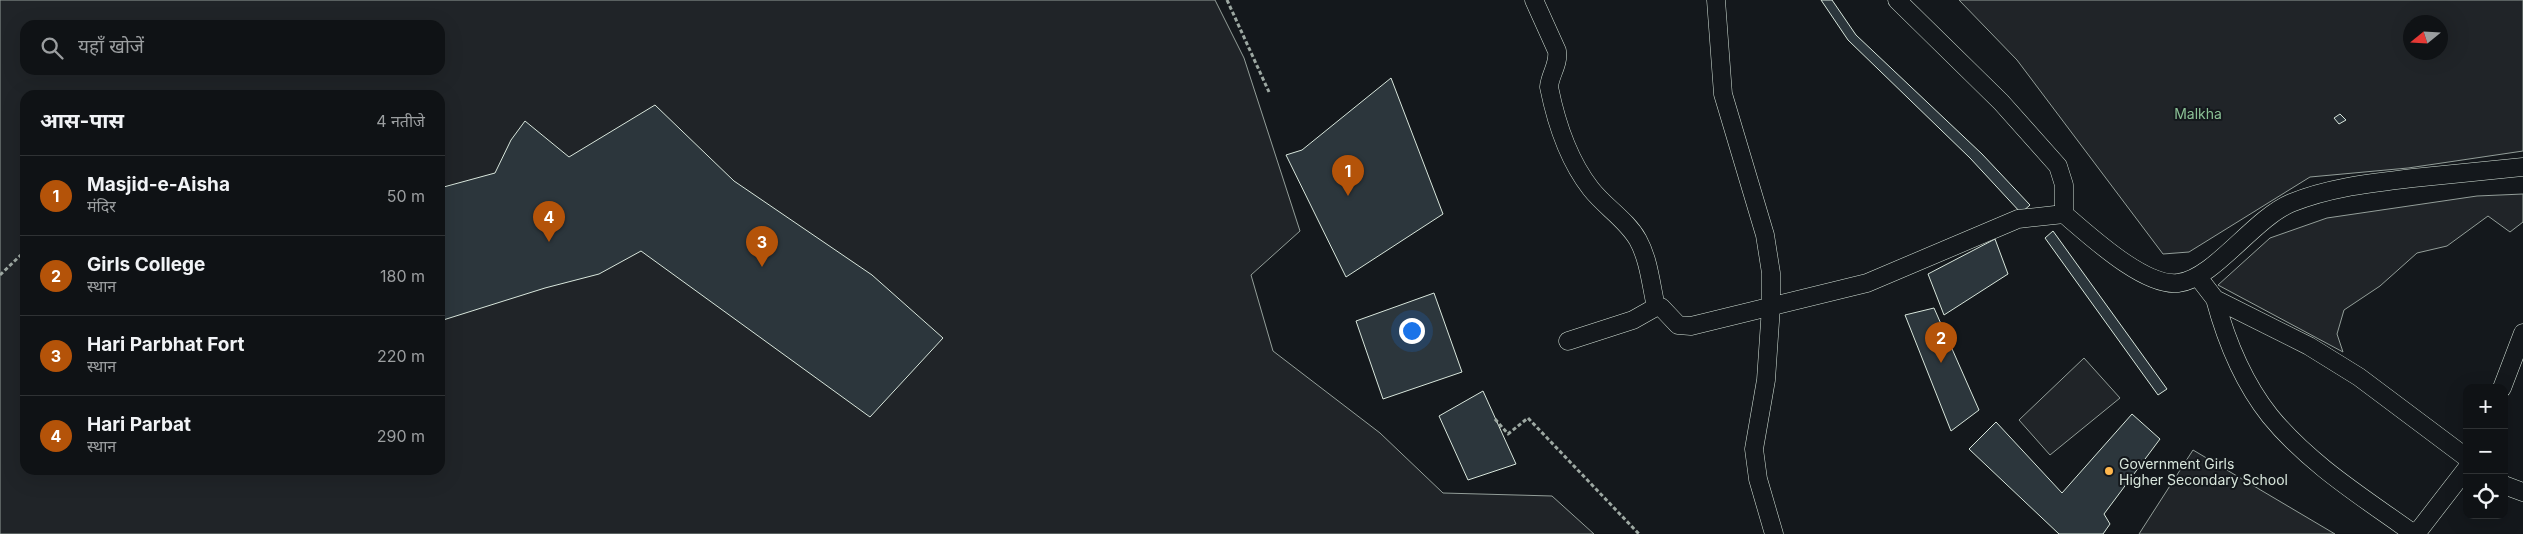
<!DOCTYPE html>
<html lang="hi">
<head>
<meta charset="utf-8">
<style>
  :root { --surface:#0f1215; --page:#181b1e; --text:#f1f3f6; --muted:#9b9ea0; --line:#2f3234; --accent:#b45309 }
  body { margin:0; font-family:Inter,"Noto Sans Devanagari",sans-serif; background:var(--page); color:var(--text) }
  .controls { position:absolute; right:15px; bottom:15px; display:grid; overflow:hidden; border-radius:10px; box-shadow:0 5px 20px #0002 }
  .controls button { width:45px; height:45px; display:grid; place-items:center; padding:0; border:0; border-bottom:1px solid var(--line); background:var(--surface); color:var(--text); font:25px sans-serif }
  .compass { position:absolute; left:2403px; top:15px; width:45px; height:45px; border-radius:50%; background:var(--surface); box-shadow:0 5px 20px #0002; rotate:252deg }
  .you { position:absolute; left:1411px; top:330px; width:18px; height:18px; margin:-12px; border:4px solid #fff; border-radius:50%; background:#1a73e8; box-shadow:0 0 0 8px #1a73e833 }
  .badge { display:grid; place-items:center; width:32px; height:32px; border-radius:50%; background:var(--accent); color:#fff; font-size:16px; font-weight:700 }
  .pin { position:absolute; translate:-50% -41px; filter:drop-shadow(0 1px 2px #0008) }
  .pin::after { content:''; position:absolute; top:26px; width:18px; height:15px; background:inherit; clip-path:polygon(0 0,100% 0,50% 100%) }
  .list { margin:0; padding:0; list-style:none }
  h2 { display:flex; justify-content:space-between; align-items:center; height:65px; margin:0; padding:0 20px; font-size:21px }
  h2 small { font-size:16px; font-weight:400; color:var(--muted) }
  .list li { display:grid; grid-template-columns:32px 1fr auto; gap:15px; align-items:center; box-sizing:border-box; height:80px; padding:0 20px; border-top:1px solid var(--line) }
  .list b { display:block; font-size:19px; white-space:nowrap }
  .list p { margin:0; font-size:16px; white-space:nowrap; color:var(--muted) }
  .list em { font-size:16px; font-style:normal; color:var(--muted) }
  .icon { flex:none; width:28px; height:28px; fill:none; stroke:currentColor; stroke-width:2; stroke-linecap:round; stroke-linejoin:round }
  .map { position:relative; flex:none; width:2523px; height:534px; overflow:hidden }
  .search { position:absolute; background:var(--surface); box-shadow:0 5px 20px #0002; left:20px; top:20px; width:425px; height:55px; display:flex; align-items:center; gap:12px; box-sizing:border-box; padding:0 18px; border-radius:15px; color:var(--muted); font-size:19px }
  .panel { position:absolute; background:var(--surface); box-shadow:0 5px 20px #0002; left:20px; top:90px; width:425px; height:385px; border-radius:15px }
  .map>svg:first-child { display:block }
  .green { fill:#202428; stroke:#939e99; fill-rule:evenodd }
  .building { fill:#2c363c; stroke:#d8e6dc }
  .lines { fill:none; stroke-linecap:round; stroke-linejoin:round }
  .street-casing { stroke:#d8e6dc; stroke-width:19 }
  .path { stroke:#9da8a2; stroke-width:3; stroke-dasharray:4 2.5; stroke-linecap:butt }
  .street { stroke:#14181c; stroke-width:18 }
  .poi-dot { fill:#ffb74d; stroke:#14181c; stroke-width:2 }
  .labels { text-anchor:middle; dominant-baseline:central; stroke-width:4; stroke-linejoin:round; paint-order:stroke }
  .park-label { font-size:14px; fill:#8ac095; stroke:#14181c }
  .poi-label { font-size:14px; fill:#d8e6dc; stroke:#14181c; text-anchor:start }
</style>
</head>
<body>
<div class="map">
<svg width="2523" height="534" viewBox="0 0 2523 534">
  <rect width="100%" height="100%" fill="#14181c"/>
  <path class="green" d="M0,0H1215L1244,58L1300,231L1251,275L1273,351L1380,433L1443,493L1552,496L1594,534H0ZM25,25H440V70H25ZM25,95H440V470H25Z
    M1959,0H2523V151L2408,168L2310,177L2189,252L2163,254L2017,60ZM2410,22H2440V52H2410Z
    M2523,194V222L2510,232L2488,216L2447,246L2417,253L2380,286L2344,310L2337,334L2343,352L2218,285L2270,238L2327,218L2477,196Z
    M2084,358L2120,398L2050,455L2019,420Z
    M2193,450L2335,534H2139Z"/>
  <path class="building" d="M1821,0H1832L1856,35L1982,154L2030,205L2021,213L1970,158L1848,40Z
    M1391,78L1443,214L1346,277L1286,155L1302,150Z
    M655,105L734,181L872,275L943,338L870,417L641,251L599,274L545,288L440,321V188L495,173L511,140L525,121L569,157Z
    M2340,114L2346,120L2339,124L2334,118Z
    M2053,231L2167,389L2158,395L2045,238Z
    M1995,239L2008,274L1944,315L1928,274Z
    M1434,293L1462,372L1383,399L1356,321Z
    M1934,308L1979,410L1951,431L1905,315Z
    M1483,391L1516,464L1468,480L1439,416Z
    M2132,414L2160,439L2104,514L2110,524L2103,534H2059L1969,449L1996,422L2062,493Z"/>
  <g class="lines">
    <defs>
      <path id="street" d="M1534,0L1557,51C1559,65 1550,74 1549,87C1556,122 1569,161 1591,189C1605,207 1627,220 1638,240C1649,260 1651,285 1656,307
        M1716,0L1723,94L1765,235L1771,273V307L1766,380L1754,449L1758,479L1774,534
        M1897,0L2001,102L2058,166L2064,185V214
        M2198,277L2215,299L2309,346L2359,377L2467,458
        M2215,299C2226,340 2243,382 2270,416C2309,464 2364,498 2414,534
        M1568,341L1633,320L1656,307H1661L1678,325L1691,326L1867,283L2018,219L2064,214C2089,235 2144,287 2178,283C2214,279 2253,219 2291,203C2330,187 2372,183 2413,178C2450,174 2486,171 2523,167
        M2502,388L2523,333
        M2504,485L2523,492
        M2416,534L2467,468"/>
    </defs>
    <use href="#street" class="street-casing"/>
    <path class="path" d="M1227,0L1269,92
      M0,275L25,251
      M1495,419L1508,434L1528,418L1639,534"/>
    <use href="#street" class="street"/>
  </g>
  <circle class="poi-dot" cx="2109" cy="471" r="5"/>
  <g class="labels">
    <g class="park-label">
      <text x="2198" y="113">Malkha</text>
    </g>
    <g class="poi-label">
      <text x="2119" y="463">Government Girls<tspan x="2119" dy="16">Higher Secondary School</tspan></text>
    </g>
  </g>
</svg>
<div class="controls">
<button>+</button>
<button>−</button>
<button><svg class="icon" aria-label="locate" viewBox="0 0 24 24"><circle cx="12" cy="12" r="6"/><path d="M12 2v4M12 18v4M2 12h4M18 12h4"/></svg></button>
</div>
<svg class="compass" viewBox="-18 -18 36 36"><path d="M0-13l5 13h-10z" fill="#e53935"/><path d="M0 13l5-13h-10z" fill="#9b9ea0"/></svg>
<div class="you"></div>
<div class="pin badge" style="left:1348px;top:196px">1</div>
<div class="pin badge" style="left:1941px;top:363px">2</div>
<div class="pin badge" style="left:762px;top:267px">3</div>
<div class="pin badge" style="left:549px;top:242px">4</div>
<div class="search"><svg class="icon" aria-label="search" viewBox="0 0 24 24"><circle cx="10" cy="10" r="6"/><path d="M15 15l6 6"/></svg>यहाँ खोजें</div>
<section class="panel">
<h2>आस-पास<small>4 नतीजे</small></h2>
<ul class="list">
<li><span class="badge">1</span><div><b>Masjid-e-Aisha</b><p>मंदिर</p></div><em>50 m</em></li>
<li><span class="badge">2</span><div><b>Girls College</b><p>स्थान</p></div><em>180 m</em></li>
<li><span class="badge">3</span><div><b>Hari Parbhat Fort</b><p>स्थान</p></div><em>220 m</em></li>
<li><span class="badge">4</span><div><b>Hari Parbat</b><p>स्थान</p></div><em>290 m</em></li>
</ul>
</section>
</div>
</body>
</html>
